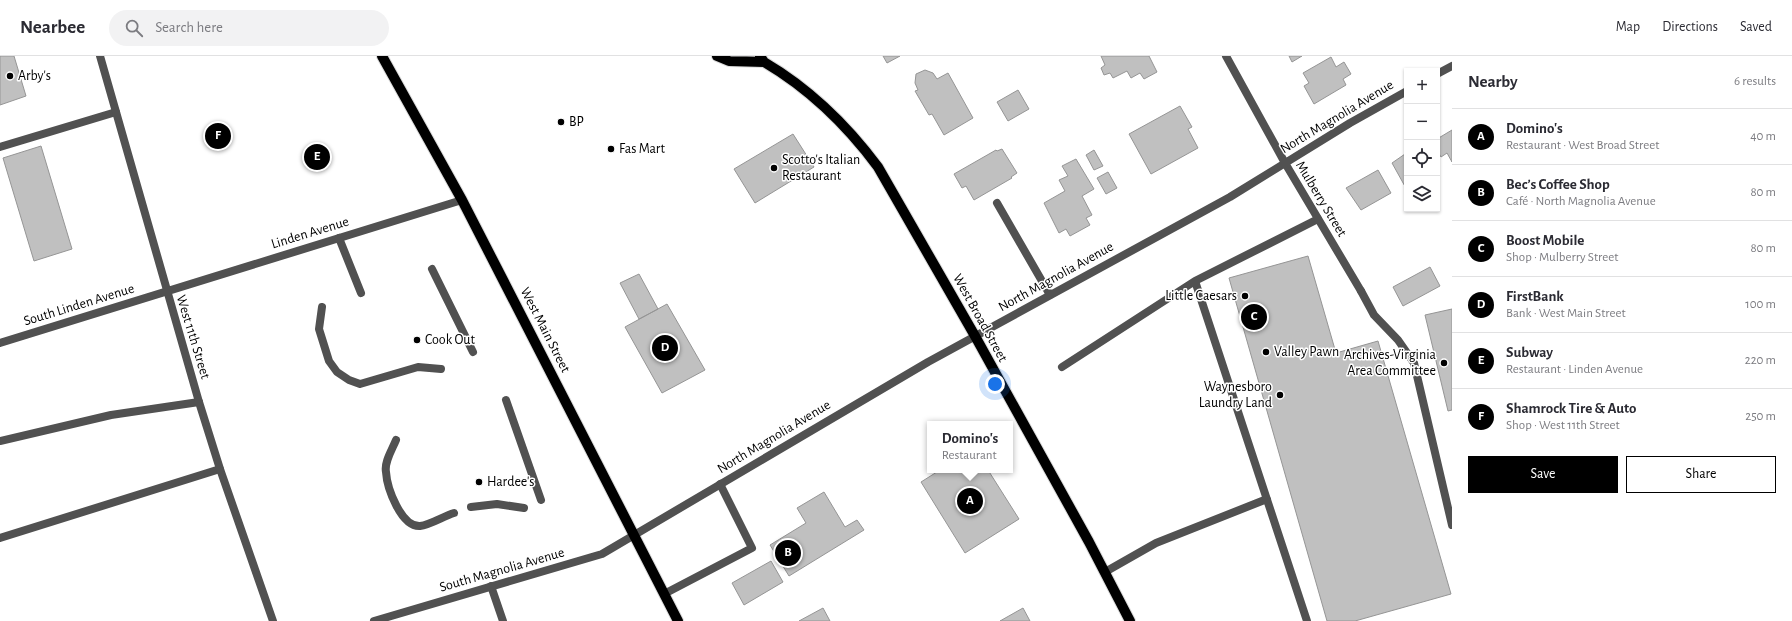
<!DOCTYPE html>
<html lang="en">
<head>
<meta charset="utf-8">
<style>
  :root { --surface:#fff; --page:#f2f2f3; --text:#2b2b33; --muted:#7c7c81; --line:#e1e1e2; --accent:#000 }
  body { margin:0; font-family:"Alegreya Sans",sans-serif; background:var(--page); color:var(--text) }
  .controls { position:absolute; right:12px; top:12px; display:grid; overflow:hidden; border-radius:0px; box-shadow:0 1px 3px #0004 }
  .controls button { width:36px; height:36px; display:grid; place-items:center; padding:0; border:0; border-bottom:1px solid var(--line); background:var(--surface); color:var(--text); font:20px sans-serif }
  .you { position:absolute; left:995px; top:328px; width:14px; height:14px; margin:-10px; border:3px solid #fff; border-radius:50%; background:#1a73e8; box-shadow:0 0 0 6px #1a73e833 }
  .badge { display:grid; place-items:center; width:26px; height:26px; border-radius:50%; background:var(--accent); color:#fff; font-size:13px; font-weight:700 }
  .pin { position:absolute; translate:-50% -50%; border:2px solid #fff; box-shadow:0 1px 4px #0006 }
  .popup { position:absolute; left:927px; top:365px; width:86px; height:52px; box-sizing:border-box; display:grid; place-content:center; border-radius:0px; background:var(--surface); filter:drop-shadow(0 1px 3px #0005); font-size:13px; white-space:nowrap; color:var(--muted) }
  .popup b { font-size:15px; color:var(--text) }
  .popup::after { content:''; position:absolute; left:50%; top:100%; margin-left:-8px; border:8px solid transparent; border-top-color:var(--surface) }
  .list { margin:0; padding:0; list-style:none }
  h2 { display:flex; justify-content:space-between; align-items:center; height:52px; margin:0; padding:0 16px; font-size:17px }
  h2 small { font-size:13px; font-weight:400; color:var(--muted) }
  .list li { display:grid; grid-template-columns:26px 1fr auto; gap:12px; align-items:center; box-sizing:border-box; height:56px; padding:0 16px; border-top:1px solid var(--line) }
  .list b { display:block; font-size:15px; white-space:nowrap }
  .list p { margin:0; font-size:13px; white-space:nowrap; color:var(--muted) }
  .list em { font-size:13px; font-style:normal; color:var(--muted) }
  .actions { display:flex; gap:8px; padding:12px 16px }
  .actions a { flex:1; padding:9px 0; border:1px solid var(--accent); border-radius:0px; text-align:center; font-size:14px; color:var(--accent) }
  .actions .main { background:var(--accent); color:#fff }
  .icon { flex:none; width:22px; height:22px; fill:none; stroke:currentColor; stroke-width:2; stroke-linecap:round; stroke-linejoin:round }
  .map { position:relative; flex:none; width:1452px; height:565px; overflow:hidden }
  header { display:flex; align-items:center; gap:24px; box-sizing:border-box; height:56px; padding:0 20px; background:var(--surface); border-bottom:1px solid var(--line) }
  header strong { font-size:19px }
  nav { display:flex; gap:22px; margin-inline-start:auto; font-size:14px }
  .search { width:280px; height:36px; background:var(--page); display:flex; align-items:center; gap:10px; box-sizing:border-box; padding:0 14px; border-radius:22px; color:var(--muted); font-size:15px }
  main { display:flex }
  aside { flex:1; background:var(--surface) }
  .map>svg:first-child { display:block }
  .building { fill:#c0c0c0; stroke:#959595 }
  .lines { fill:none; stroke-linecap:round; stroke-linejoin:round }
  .primary-casing { stroke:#dbdbdb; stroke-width:12 }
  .lane { stroke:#515151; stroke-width:8 }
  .street { stroke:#515151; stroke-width:8 }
  .primary { stroke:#000; stroke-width:10 }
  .poi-dot { fill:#000; stroke:#fff; stroke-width:1.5 }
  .labels { text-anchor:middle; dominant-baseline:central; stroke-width:3; stroke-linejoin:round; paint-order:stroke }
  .poi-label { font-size:14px; fill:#000; stroke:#fff; text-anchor:start }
  .street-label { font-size:14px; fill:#000; stroke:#fff }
</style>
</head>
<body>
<header>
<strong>Nearbee</strong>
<div class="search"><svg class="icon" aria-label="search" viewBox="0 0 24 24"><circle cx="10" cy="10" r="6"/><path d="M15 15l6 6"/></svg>Search here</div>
<nav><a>Map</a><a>Directions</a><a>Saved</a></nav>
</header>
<main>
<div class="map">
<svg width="1452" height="565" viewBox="0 0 1452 565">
  <rect width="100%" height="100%" fill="#fff"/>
  <path class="building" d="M0,0H14L26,40L0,49Z
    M883,0H900L887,7Z
    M1101,0H1149L1157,16L1144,23L1140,17L1131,22L1127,15L1113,22L1110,17L1104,19L1101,12L1105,9Z
    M1289,0H1302L1292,6Z
    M1331,1L1336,11L1344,6L1351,18L1343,23L1346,29L1314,48L1304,30L1309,27L1303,17Z
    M925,14L933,17L937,23L948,17L973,62L944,79L932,58L929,59L915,35L918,34L915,27L916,18Z
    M1018,34L1029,53L1008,65L997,46Z
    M1180,50L1192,71L1188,73L1198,92L1151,118L1129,78Z
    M1452,74V106L1447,97L1441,101L1437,94V83Z
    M793,78L814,111L755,147L734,113Z
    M41,90L72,193L34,205L3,102Z
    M1002,93L1017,117L1011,121L1012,122L974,144L966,130L962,132L954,118L996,94L997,95Z
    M1094,94L1103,110L1094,114L1086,99Z
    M1405,98H1407V134L1392,107Z
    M1076,103L1094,133L1082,140L1092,159L1086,162L1090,169L1070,180L1066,173L1059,177L1044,147L1065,135L1059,124L1068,120L1062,110Z
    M1378,114L1391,137L1361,154L1346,132Z
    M1108,116L1117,132L1106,138L1097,122Z
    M1308,200L1336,297L1378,285L1451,538L1355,565H1327L1229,222Z
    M1430,211L1440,230L1403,250L1393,231Z
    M639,218L658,253L639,263L620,227Z
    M667,248L705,314L662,337L625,271Z
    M1452,253V354L1448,355L1425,259Z
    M940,414H988L1019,463L965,497L921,426Z
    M824,436L845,471L857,464L864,474L789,520L770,489L806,467L797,452Z
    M771,505L783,526L744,549L732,527Z
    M823,552L830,565H799Z
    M1023,552L1030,565H1000Z"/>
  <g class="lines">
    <defs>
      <path id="primary" d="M382,0L462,144L678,565
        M717,0L729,5L764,6
        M760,0L764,6C810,33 846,68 878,111L975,280L1089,486L1130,565"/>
    </defs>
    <use href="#primary" class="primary-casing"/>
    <path class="lane" d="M0,91L116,56
      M997,147L1050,239
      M339,182L361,237
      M432,213L473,296
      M1361,235L1374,259L1398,284L1414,307L1452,469
      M322,251L319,273L329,305L337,316L349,324L360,328L418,311L441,313
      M1062,311L1195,225
      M506,344L541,444
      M396,384C392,394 384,406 386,416C387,432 401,471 420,470C430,469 444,460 454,457
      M0,385L111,359L199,346
      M471,451L497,448L524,452
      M0,482L220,413
      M1105,516L1156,487L1267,443
      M491,530L503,565
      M664,538L752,492L720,428
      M1307,565L1195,225L1318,163"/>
    <path class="street" d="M100,0L199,346L220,413L273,565
      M1226,0L1285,107L1361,235
      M1437,18L1452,10
      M0,287L462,144
      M374,565L602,498L928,306L1230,141L1350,67L1407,35"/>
    <use href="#primary" class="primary"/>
  </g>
  <g class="poi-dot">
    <circle cx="10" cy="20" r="4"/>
    <circle cx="561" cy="66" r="4"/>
    <circle cx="611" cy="93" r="4"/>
    <circle cx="774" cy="112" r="4"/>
    <circle cx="1245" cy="240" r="4"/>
    <circle cx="417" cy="284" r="4"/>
    <circle cx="1266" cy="296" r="4"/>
    <circle cx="1444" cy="307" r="4"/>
    <circle cx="1280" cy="339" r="4"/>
    <circle cx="479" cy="426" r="4"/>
  </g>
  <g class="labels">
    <g class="poi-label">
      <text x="18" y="20">Arby's</text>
      <text x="569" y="66">BP</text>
      <text x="619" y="93">Fas Mart</text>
      <text x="782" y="104">Scotto's Italian<tspan x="782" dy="16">Restaurant</tspan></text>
      <text x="1237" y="240" text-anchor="end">Little Caesars</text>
      <text x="425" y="284">Cook Out</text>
      <text x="1274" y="296">Valley Pawn</text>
      <text x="1436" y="299" text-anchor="end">Archives-Virginia<tspan x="1436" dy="16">Area Committee</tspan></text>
      <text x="1272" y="331" text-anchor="end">Waynesboro<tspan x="1272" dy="16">Laundry Land</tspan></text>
      <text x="487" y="426">Hardee's</text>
    </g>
    <g class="street-label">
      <text transform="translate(1337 61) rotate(-31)">North Magnolia Avenue</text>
      <text transform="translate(1321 143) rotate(59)">Mulberry Street</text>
      <text transform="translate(310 177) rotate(-17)">Linden Avenue</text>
      <text transform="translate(1056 221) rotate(-29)">North Magnolia Avenue</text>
      <text transform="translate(79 249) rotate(-17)">South Linden Avenue</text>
      <text transform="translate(980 262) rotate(61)">West Broad Street</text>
      <text transform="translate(545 274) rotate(63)">West Main Street</text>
      <text transform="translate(193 281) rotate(73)">West 11th Street</text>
      <text transform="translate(774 381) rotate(-31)">North Magnolia Avenue</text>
      <text transform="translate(502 514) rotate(-16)">South Magnolia Avenue</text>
    </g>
  </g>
</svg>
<div class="controls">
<button>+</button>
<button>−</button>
<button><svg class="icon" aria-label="locate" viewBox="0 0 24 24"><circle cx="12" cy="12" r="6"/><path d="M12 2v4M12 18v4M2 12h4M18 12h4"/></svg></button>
<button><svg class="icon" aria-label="layers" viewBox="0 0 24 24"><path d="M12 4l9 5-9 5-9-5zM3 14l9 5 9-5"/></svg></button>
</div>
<div class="you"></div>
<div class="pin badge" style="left:970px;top:445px">A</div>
<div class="popup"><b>Domino's</b>Restaurant</div>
<div class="pin badge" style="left:788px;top:497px">B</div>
<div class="pin badge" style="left:1254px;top:261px">C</div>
<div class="pin badge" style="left:665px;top:292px">D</div>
<div class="pin badge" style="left:317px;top:101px">E</div>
<div class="pin badge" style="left:218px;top:80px">F</div>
</div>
<aside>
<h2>Nearby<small>6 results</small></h2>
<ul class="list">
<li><span class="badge">A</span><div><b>Domino's</b><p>Restaurant · West Broad Street</p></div><em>40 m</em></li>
<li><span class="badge">B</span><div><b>Bec’s Coffee Shop</b><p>Café · North Magnolia Avenue</p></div><em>80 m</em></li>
<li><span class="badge">C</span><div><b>Boost Mobile</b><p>Shop · Mulberry Street</p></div><em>80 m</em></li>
<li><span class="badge">D</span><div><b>FirstBank</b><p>Bank · West Main Street</p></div><em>100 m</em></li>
<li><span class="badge">E</span><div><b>Subway</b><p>Restaurant · Linden Avenue</p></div><em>220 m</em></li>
<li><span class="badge">F</span><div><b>Shamrock Tire &amp; Auto</b><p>Shop · West 11th Street</p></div><em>250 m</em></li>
</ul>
<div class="actions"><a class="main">Save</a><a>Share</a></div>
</aside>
</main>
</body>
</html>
